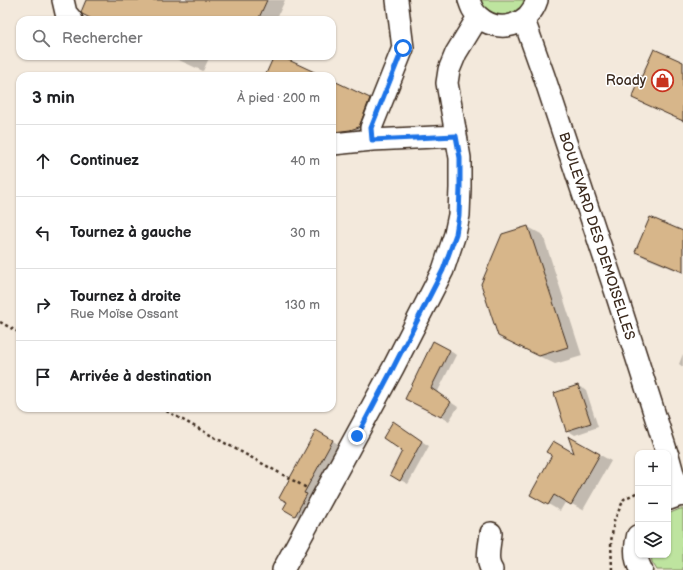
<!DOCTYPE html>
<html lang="fr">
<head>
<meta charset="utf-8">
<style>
  :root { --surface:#fff; --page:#f6f6f6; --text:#202124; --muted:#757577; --line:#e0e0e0 }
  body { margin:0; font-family:"Balsamiq Sans",sans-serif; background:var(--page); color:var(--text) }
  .controls { position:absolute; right:12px; bottom:12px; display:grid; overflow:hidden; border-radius:8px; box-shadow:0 1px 3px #0004 }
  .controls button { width:36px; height:36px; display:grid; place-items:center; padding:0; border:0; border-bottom:1px solid var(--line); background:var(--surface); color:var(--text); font:20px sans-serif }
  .stop { position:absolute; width:12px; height:12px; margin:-9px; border:3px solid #1a73e8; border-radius:50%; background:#fff }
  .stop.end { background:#1a73e8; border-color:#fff; box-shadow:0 1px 4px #0008 }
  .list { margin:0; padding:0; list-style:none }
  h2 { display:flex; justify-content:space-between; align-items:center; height:52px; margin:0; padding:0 16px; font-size:17px }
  h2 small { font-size:13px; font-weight:400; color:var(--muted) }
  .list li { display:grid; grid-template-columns:26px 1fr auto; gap:12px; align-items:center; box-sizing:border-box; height:72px; padding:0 16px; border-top:1px solid var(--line) }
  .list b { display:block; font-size:15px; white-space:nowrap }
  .list p { margin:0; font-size:13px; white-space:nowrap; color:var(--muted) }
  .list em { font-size:13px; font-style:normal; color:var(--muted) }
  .icon { flex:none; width:22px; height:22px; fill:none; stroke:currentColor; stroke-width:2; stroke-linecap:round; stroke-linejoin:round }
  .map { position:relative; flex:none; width:683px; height:570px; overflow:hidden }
  .search { position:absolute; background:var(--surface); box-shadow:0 1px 3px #0004; left:16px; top:16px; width:320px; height:44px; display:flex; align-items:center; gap:10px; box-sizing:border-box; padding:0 14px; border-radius:12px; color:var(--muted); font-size:15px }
  .panel { position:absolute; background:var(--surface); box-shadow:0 1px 3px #0004; left:16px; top:72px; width:320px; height:340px; border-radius:12px }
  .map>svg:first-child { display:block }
  .green { fill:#bee49f; stroke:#7c875e }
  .shadow { fill:#0003 }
  .building { fill:#d7b68a; stroke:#3b2a1e }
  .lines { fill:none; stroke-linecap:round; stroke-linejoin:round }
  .minor-casing { stroke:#3b2a1e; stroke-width:24 }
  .major-casing { stroke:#3b2a1e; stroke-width:25 }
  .path { stroke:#3b2a1e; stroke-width:2.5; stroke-dasharray:3 3; stroke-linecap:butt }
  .minor { stroke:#fff; stroke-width:21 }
  .major { stroke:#fff; stroke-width:22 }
  .route { stroke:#1a73e8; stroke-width:5 }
  .labels { text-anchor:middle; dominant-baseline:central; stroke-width:3; stroke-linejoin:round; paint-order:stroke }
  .poi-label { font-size:14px; fill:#3b2a1e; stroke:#fff; text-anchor:end }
  .street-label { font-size:14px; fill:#3b2a1e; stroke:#fff }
</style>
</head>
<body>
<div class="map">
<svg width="683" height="570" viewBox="0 0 683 570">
  <rect width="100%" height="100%" fill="#f3e9dc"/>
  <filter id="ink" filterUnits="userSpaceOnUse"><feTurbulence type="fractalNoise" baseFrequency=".025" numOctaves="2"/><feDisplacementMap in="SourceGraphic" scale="8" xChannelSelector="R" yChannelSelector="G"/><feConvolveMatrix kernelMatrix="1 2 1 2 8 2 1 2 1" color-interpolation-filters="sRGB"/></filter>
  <g filter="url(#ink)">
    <path class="green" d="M480,0H524C518,22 488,21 480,0Z
      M680,509H683V570H657L652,562L651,555H668V514Z"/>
    <path class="shadow" d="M88,0H285L276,20H94L83,14Z
      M170,56H210L203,71Z
      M683,63V121L645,104L634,98Z
      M332,81L370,99L384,107L374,135L349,140L332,132Z
      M528,227L543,235L582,356L555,364L514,344L499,335Z
      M683,232V273L646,258L636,252Z
      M449,350L456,355L437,393L458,407L449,421L413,403Z
      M683,354V367L679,364Z
      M578,386L586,390L598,427L575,435L567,430Z
      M400,427L429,446L408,484L391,475L404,451Z
      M317,432L340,445L303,519L284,509L288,502Z
      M570,438L611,461L583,510L566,501L560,511L531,494L575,455Z"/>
    <path class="building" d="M86,0H267L258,20H94L82,14L81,12Z
      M654,49L683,62V121L632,98Z
      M274,56H280L323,76H265Z
      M332,80L370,98L359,127L350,130L334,132L332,131Z
      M650,217L683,231V272L635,252Z
      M528,226L568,347L539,356L498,336L481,284L502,234Z
      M433,341L450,350L431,388L451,402L441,417L405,399Z
      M578,385L591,423L566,431L554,393Z
      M393,421L422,441L400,481L390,475L402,451L383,438Z
      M316,430L333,440L304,493L307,494L295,516L283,509L287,502L279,498Z
      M568,436L600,454L571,505L554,495L548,505L530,495L552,455L546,452L553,441L574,453Z"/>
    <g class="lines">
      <defs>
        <path id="minor" d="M63,0L66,13L72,20
          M469,0C471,6 473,12 478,16C498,35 529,26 537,0
          M524,20L544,76L615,290L667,453
          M372,140L456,136
          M333,144L372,140L371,128L403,48L397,0
          M668,455L679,495
          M491,533C490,544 485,560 492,570
          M283,570L393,368L443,270L455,234L459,215L460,188V158L447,83L449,70L456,53L478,17"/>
        <path id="major" d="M668,499L679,495H683
          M638,536C635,547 635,559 641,570"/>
      </defs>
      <use href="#minor" class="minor-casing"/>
      <use href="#major" class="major-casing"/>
      <path class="path" d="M0,322L20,333
        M161,408L307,488
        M612,570L611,542L614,521L624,499L638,492"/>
      <use href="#minor" class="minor"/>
      <use href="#major" class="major"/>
    </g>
  </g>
  <g class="lines" filter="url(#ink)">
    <path class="route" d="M357,436L393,368L443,270L456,234L459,215L460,188V158L456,136L372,140L371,128L403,48"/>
  </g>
  <defs>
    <symbol id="shop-ring" viewBox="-11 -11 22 22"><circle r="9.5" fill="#fff" stroke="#c8321e" stroke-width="1.5"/><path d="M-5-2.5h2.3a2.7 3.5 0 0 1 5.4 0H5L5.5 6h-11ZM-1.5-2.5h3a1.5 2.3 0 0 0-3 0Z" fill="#c8321e"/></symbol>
  </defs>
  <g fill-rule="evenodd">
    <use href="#shop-ring" x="650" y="68" width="25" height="25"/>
  </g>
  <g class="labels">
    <g class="poi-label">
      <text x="646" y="80">Roady</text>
    </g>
    <g class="street-label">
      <text transform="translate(597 236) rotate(72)">BOULEVARD DES DEMOISELLES</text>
    </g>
  </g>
</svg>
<div class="controls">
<button>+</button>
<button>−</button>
<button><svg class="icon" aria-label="layers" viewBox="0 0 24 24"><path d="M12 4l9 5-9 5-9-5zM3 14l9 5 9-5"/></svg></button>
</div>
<div class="stop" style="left:403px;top:48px"></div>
<div class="stop end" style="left:357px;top:436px"></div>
<div class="search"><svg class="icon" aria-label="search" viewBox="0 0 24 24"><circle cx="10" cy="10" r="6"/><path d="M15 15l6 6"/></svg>Rechercher</div>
<section class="panel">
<h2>3 min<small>À pied · 200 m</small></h2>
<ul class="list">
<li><svg class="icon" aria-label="ahead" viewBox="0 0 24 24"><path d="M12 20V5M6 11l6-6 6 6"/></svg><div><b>Continuez</b></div><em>40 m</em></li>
<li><svg class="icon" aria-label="left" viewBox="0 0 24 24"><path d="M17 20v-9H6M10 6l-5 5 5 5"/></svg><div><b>Tournez à gauche</b></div><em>30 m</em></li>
<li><svg class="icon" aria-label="right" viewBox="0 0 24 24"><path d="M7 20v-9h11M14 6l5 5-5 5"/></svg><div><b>Tournez à droite</b><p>Rue Moïse Ossant</p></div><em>130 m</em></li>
<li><svg class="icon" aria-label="arrive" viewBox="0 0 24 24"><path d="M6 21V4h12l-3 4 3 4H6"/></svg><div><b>Arrivée à destination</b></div></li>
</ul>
</section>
</div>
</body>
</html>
